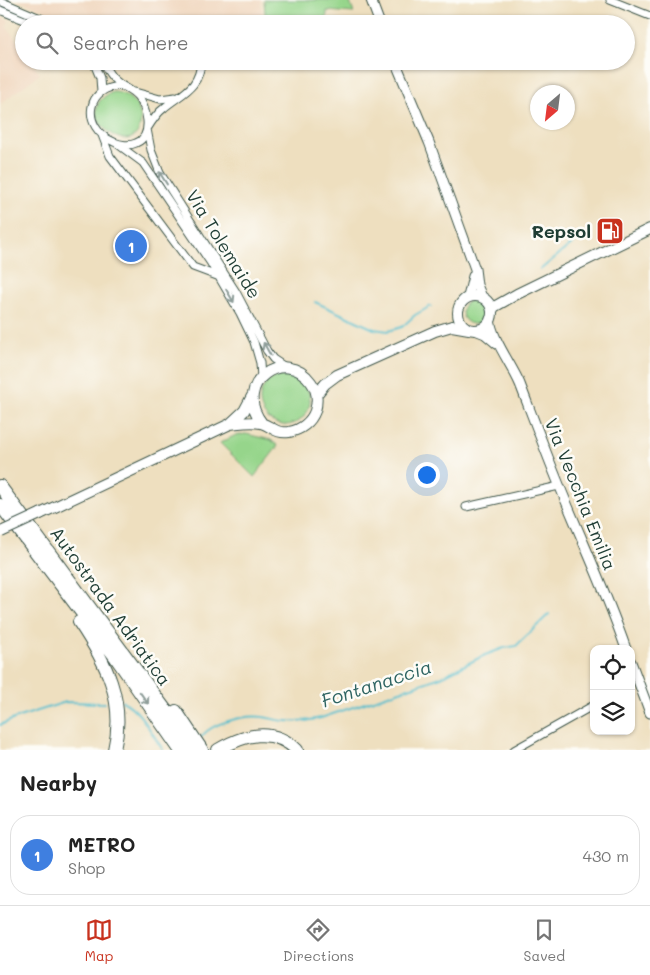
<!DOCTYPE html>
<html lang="en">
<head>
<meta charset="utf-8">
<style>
  :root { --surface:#fff; --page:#f2f2f2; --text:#222; --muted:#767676; --line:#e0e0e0; --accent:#c8321e }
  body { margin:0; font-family:Mali,sans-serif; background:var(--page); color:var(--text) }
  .controls { position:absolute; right:15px; bottom:15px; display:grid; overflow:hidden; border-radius:10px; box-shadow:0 1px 4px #0004 }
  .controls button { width:45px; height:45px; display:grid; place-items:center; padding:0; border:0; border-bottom:1px solid var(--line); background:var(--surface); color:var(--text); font:25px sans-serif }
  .compass { position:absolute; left:530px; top:85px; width:45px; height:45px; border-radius:50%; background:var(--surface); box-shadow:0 1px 4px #0004; rotate:208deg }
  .you { position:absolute; left:426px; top:474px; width:18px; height:18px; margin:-12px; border:4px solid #fff; border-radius:50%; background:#1a73e8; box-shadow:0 0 0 8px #1a73e833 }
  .badge { display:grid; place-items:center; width:32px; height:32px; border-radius:50%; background:var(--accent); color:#fff; font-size:16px; font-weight:700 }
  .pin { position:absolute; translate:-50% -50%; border:2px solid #fff; box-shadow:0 1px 5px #0006 }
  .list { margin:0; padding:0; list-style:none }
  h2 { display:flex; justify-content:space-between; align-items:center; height:65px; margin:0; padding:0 20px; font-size:21px }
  h2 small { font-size:16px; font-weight:400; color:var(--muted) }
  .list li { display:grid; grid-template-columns:32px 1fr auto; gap:15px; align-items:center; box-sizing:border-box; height:80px; margin:0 10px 10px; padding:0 10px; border:1px solid var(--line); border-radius:20px }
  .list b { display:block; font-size:19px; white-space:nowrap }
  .list p { margin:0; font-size:16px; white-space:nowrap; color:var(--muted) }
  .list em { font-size:16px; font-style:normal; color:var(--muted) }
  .icon { flex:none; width:28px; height:28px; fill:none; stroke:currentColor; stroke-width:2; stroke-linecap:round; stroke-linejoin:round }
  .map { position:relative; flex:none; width:650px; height:750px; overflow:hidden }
  .search { position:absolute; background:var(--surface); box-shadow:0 1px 4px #0004; left:15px; right:15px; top:15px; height:55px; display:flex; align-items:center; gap:12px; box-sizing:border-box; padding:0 18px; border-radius:28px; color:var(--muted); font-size:19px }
  .sheet { height:155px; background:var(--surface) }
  nav { display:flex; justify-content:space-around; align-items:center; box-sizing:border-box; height:70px; border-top:1px solid var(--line); background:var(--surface); font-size:14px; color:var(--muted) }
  nav a { display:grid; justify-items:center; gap:2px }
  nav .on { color:var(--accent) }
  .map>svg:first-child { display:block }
  .built { fill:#f0d5bc }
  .green { fill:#96d58b; stroke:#5a8960 }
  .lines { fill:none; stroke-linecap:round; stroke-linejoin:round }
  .stream { stroke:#52becd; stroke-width:2 }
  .minor-casing { stroke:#3e5549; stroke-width:9 }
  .tertiary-casing { stroke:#3e5549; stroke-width:11 }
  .secondary-casing { stroke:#3e5549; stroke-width:12 }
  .motorway-casing { stroke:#3e5549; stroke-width:14 }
  .minor { stroke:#fff; stroke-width:7 }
  .tertiary { stroke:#fff; stroke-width:9 }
  .secondary { stroke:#fff; stroke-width:10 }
  .motorway { stroke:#fff; stroke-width:12 }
  .secondary-bridge-casing { stroke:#3e5549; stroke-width:12; stroke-linecap:butt }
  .secondary-bridge { stroke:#fff; stroke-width:10 }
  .oneway { stroke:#8f9e9a }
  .labels { text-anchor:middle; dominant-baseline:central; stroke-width:5; stroke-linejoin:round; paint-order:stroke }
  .poi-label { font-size:18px; font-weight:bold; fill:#1f3d34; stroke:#fdfcf7; text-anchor:end }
  .street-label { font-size:18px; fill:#1f3d34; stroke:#fdfcf7 }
  .water-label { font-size:19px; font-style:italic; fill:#2e6462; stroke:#fdfcf7 }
</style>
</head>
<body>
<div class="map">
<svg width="650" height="750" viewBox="0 0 650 750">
  <rect width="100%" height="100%" fill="#fdfcf7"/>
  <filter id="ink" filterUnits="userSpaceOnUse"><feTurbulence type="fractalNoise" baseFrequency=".02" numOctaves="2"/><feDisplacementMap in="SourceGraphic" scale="10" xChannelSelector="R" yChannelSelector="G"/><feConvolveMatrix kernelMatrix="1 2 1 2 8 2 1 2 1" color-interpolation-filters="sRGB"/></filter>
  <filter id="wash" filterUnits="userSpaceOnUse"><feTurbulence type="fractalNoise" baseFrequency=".0096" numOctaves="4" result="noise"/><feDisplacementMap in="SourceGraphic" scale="20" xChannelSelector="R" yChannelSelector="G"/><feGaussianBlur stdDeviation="1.12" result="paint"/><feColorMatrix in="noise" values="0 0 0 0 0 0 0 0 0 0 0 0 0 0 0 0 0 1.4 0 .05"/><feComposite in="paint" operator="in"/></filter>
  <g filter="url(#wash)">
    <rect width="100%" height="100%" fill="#eedfbf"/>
    <path class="built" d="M16,0H261L263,24H81Z
      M0,16L9,21L6,26L24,51V61H31L40,74L0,104Z"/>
    <path class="green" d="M264,0H349L354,13L327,11L326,24H266Z
      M113,92C131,92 146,111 139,129C128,160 68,110 113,92Z
      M462 312a12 12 0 1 1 24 0a12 12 0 1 1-24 0Z
      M260 400a25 25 0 1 1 50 0a25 25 0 1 1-50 0Z
      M246,434L271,440L278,446L254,477L220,443L236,435Z"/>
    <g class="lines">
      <path class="stream" d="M540,270L574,242
        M315,302L374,329L388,331L402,327L415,315L431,306
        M122,701C140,709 152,734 163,750
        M0,725L19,717L66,702L105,703
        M200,739C210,722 245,715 263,717C271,718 278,721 286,721C298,722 309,721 321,718L441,677L485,655L504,648L516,646L549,614"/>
    </g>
  </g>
  <g filter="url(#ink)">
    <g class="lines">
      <defs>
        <path id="minor" d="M610,0L650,16
          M0,1L54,24
          M0,10L34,24
          M93,61L100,78L101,92
          M102,61C106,68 109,75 115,80C122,87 131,89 137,96C147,106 154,136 136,143C130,146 120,145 114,142C79,128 86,82 125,87
          M201,61C200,88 182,93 164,108C157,113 152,121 147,129L151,150L160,173L236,292L267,351L273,359L285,367
          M135,92L160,99L175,97
          M102,135L110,156L193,267L217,276
          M116,143L143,163L210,262L240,313L254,342L260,363L261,378
          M466,507L559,486
          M514,750L594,705"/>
        <path id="tertiary" d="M371,0L380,24
          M395,61L429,142L475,269L477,285L482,297
          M468,297L473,276
          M490,319C492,339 512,365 520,384C533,418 546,453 560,487C582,541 607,594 626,649
          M475,330L485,334L497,344
          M631,662L650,713"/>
        <path id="secondary" d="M458 313a17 17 0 1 1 34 0a17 17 0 1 1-34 0Z
          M492,311L494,307L517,294L650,229
          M317,394L325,384L337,375L435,331L452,326L469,329
          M230,424C240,423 251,421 261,423C272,426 275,434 289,432C301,430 311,422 315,411C318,401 317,390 311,382C285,346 231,383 262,423
          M40,514L230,424L244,411L252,396"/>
        <path id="motorway" d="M0,486L165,709L191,750
          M0,505L116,658L180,750
          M79,622C106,662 126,701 114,750
          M176,711L202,750
          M218,750C243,735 272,726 297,750"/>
      </defs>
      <use href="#minor" class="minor-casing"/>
      <use href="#tertiary" class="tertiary-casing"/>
      <use href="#secondary" class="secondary-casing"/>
      <use href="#motorway" class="motorway-casing"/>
      <use href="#minor" class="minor"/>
      <use href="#tertiary" class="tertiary"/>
      <use href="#secondary" class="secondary"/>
      <use href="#motorway" class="motorway"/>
      <defs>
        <path id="secondary-bridge" d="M1,532L40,514"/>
      </defs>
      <use href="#secondary-bridge" class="secondary-bridge-casing"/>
      <use href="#secondary-bridge" class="secondary-bridge"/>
    </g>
    <defs><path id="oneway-shaft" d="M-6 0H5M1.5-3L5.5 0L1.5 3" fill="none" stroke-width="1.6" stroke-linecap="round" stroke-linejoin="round" transform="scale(1.25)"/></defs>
    <g class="oneway">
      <use href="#oneway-shaft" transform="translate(163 178) rotate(-122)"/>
      <use href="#oneway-shaft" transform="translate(230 296) rotate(59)"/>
      <use href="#oneway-shaft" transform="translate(267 349) rotate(-119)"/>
      <use href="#oneway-shaft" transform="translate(144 698) rotate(55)"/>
    </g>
  </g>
  <defs>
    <symbol id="fuel-square" viewBox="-11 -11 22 22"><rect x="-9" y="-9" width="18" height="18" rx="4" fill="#c8321e" stroke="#fdfcf7"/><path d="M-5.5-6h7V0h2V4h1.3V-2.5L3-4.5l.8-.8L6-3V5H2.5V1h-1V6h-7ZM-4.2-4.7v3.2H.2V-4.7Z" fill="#fff"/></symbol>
  </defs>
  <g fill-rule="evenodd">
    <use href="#fuel-square" x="594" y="215" width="32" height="32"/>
  </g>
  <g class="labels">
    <g class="poi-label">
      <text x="591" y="231">Repsol</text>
    </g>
    <g class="street-label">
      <text transform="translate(224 244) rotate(58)">Via Tolemaide</text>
      <text transform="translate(581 494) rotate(68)">Via Vecchia Emilia</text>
      <text transform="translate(111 606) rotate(54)">Autostrada Adriatica</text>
    </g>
    <g class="water-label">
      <text transform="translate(376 683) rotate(-18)">Fontanaccia</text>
    </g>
  </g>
</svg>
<div class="controls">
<button><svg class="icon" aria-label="locate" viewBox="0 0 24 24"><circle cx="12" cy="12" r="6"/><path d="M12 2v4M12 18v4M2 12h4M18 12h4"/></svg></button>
<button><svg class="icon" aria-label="layers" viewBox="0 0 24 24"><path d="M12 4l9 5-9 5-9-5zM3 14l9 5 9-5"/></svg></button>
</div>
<svg class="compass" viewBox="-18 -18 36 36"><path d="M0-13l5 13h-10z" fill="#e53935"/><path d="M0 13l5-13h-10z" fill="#767676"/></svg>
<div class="you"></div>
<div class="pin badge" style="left:131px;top:246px;background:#3f7fe0">1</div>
<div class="search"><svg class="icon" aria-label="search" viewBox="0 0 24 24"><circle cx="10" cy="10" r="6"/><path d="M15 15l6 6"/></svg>Search here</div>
</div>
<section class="sheet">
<h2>Nearby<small></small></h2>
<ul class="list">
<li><span class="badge" style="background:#3f7fe0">1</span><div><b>METRO</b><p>Shop</p></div><em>430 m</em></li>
</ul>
</section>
<nav>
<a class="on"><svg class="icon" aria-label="map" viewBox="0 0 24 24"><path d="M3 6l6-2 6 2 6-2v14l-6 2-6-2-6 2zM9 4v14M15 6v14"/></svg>Map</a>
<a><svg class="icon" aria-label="directions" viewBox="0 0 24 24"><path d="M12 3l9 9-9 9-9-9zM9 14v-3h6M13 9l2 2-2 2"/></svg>Directions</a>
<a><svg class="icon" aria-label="saved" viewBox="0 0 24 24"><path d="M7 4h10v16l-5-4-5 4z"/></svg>Saved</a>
</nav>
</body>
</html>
